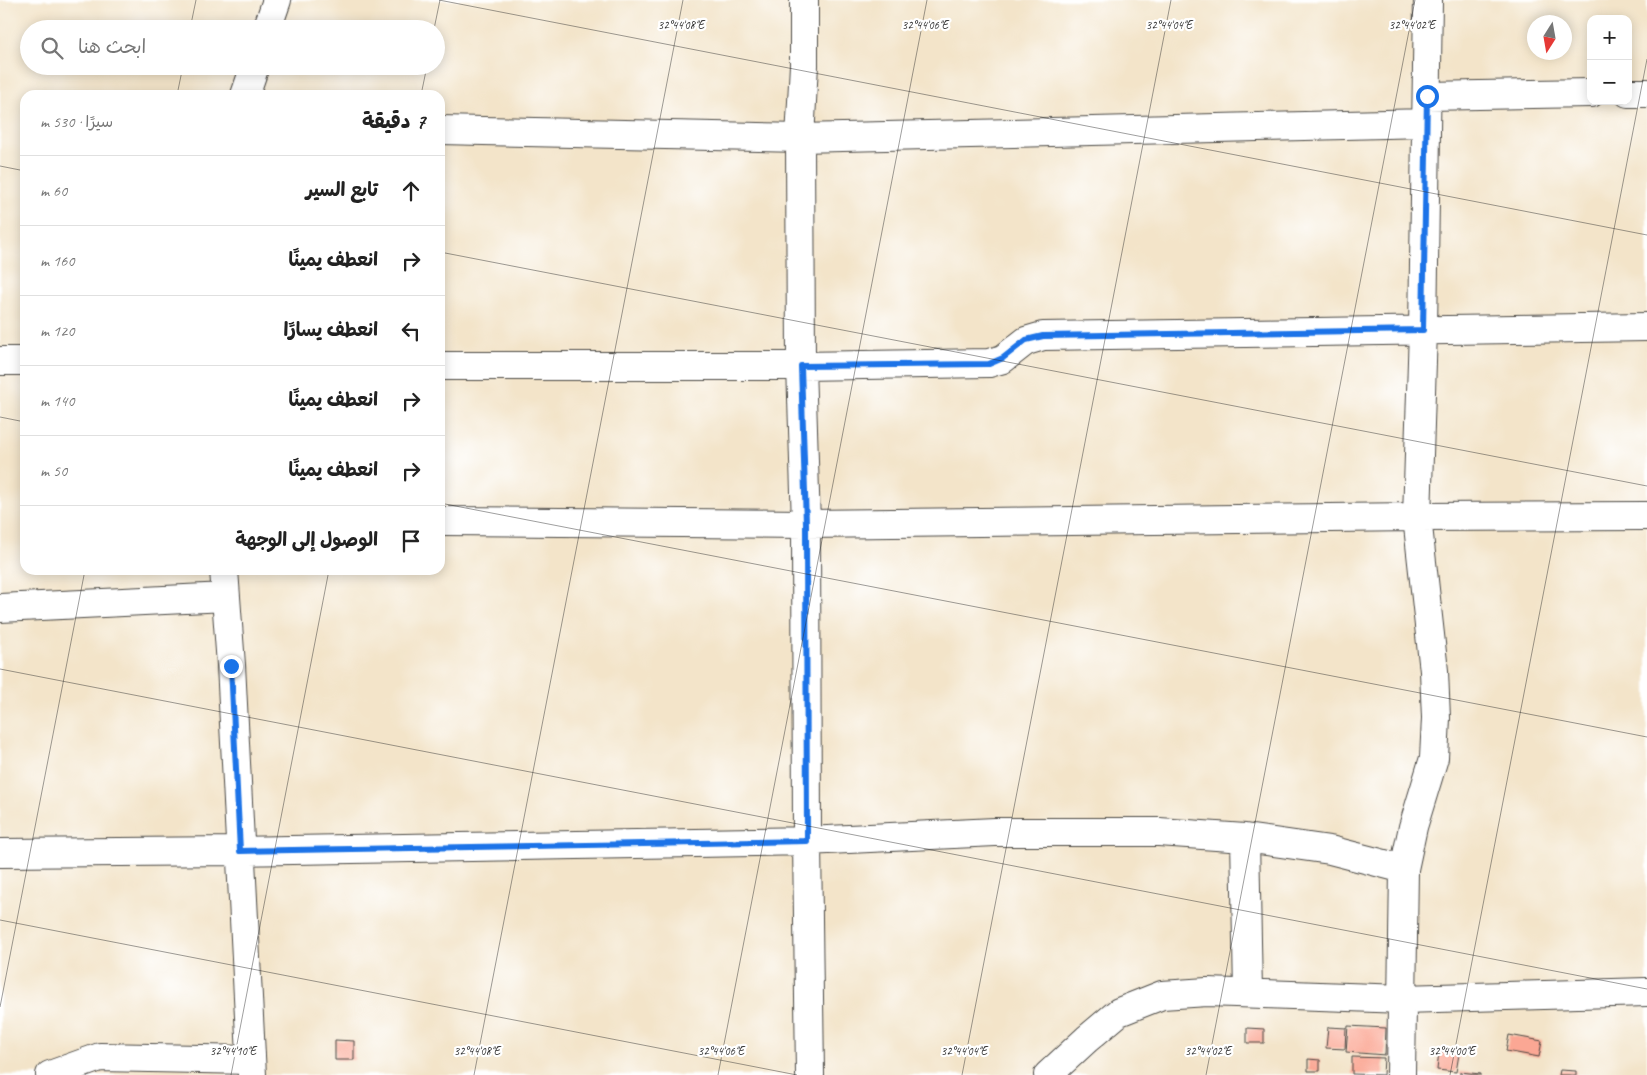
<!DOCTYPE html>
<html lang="ar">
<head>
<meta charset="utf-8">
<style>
  :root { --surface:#fff; --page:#f6f6f6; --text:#222; --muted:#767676; --line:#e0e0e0 }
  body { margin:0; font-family:Caveat,"Playpen Sans Arabic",sans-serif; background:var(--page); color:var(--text); direction:rtl }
  .controls { position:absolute; right:15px; top:15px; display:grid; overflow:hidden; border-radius:10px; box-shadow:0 2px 12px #0003 }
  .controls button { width:45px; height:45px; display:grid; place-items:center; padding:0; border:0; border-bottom:1px solid var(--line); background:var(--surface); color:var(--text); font:25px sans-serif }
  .compass { position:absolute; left:1527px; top:15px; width:45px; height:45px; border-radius:50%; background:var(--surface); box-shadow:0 2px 12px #0003; rotate:191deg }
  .stop { position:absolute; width:15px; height:15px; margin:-11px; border:4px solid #1a73e8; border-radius:50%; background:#fff }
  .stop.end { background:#1a73e8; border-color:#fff; box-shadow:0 1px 5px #0008 }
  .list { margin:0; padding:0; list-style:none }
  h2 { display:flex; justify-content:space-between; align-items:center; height:65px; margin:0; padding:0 20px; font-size:21px }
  h2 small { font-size:16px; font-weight:400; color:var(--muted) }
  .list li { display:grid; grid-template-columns:32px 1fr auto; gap:15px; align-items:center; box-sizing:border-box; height:70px; padding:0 20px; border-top:1px solid var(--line) }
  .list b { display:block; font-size:19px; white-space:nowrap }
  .list em { font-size:16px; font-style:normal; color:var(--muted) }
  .icon { flex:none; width:28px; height:28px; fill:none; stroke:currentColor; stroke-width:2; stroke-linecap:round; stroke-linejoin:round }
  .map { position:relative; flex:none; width:1647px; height:1075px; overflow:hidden; direction:ltr }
  .search { position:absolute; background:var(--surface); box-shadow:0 2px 12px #0003; left:20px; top:20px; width:425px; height:55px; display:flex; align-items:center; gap:12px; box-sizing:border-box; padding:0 18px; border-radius:28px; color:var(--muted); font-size:19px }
  .panel { position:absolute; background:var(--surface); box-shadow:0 2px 12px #0003; left:20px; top:90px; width:425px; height:485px; border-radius:15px; direction:rtl }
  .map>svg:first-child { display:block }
  .building { fill:#fba794 }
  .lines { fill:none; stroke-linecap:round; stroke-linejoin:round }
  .minor-casing { stroke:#494743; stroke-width:30 }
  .minor { stroke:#fff; stroke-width:28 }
  .route { stroke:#1a73e8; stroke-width:6 }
  .ticks { fill:none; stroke:#2b2b2b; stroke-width:1; stroke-opacity:0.45 }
  .ticks-label { font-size:12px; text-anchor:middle; fill:#2b2b2b; stroke:#fff; stroke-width:4.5; stroke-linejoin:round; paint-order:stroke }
</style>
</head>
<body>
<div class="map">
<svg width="1647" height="1075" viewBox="0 0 1647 1075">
  <rect width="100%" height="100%" fill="#fff"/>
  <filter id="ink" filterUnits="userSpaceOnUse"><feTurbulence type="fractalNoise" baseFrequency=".02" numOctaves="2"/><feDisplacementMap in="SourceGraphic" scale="10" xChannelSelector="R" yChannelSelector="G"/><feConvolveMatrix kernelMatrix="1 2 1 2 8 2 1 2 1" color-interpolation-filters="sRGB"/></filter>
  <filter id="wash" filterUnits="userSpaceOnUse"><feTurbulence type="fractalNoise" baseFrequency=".0096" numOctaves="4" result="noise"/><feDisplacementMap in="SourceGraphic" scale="20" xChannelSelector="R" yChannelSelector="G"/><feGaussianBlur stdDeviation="1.12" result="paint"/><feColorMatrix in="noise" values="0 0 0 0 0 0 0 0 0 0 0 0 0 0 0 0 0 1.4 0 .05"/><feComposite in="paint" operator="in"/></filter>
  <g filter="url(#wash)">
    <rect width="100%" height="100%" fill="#f3e4c9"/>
    <g id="blocks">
      <path class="building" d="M1348,1026L1386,1028L1385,1055L1346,1052Z
        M1328,1027L1346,1028L1345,1049L1326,1048Z
        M1247,1028L1264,1029V1043H1247Z
        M1509,1035L1542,1041L1539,1057L1506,1051Z
        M335,1040L354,1041V1060H335Z
        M1439,1051L1459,1054L1456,1072L1437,1070Z
        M1352,1057L1384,1058L1383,1075L1352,1074Z
        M1308,1059L1320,1060V1071H1308Z
        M1560,1070L1576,1071V1075H1559Z
        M1460,1072L1481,1074V1075H1460Z"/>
    </g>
  </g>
  <g filter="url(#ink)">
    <use href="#blocks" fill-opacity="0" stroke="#494743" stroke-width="1"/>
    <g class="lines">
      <defs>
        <path id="minor" d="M804,0V65L800,138L801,366L806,524L807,841L810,1075
          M267,29L277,0
          M1628,93H1647
          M245,95L255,66
          M1427,96L1591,93
          M440,130L800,138L1426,123
          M0,361H25
          M440,366H801L989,363L1003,359L1026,341L1043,336L1647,327
          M440,521L806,524L1417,517L1647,516
          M224,570L231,665L252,1075
          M0,608L226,597
          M1245,838L1248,993
          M0,853L239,851L807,841L995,832H1159L1245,838L1330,850L1404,869
          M50,1075L100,1057L251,1060
          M1048,1075L1087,1039L1119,1012L1162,995L1207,992L1403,999L1647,992
          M1401,1075L1404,869L1413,827L1434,758L1436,718L1434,671L1417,517L1423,330L1428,0"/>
      </defs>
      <use href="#minor" class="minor-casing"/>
      <use href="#minor" class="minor"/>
    </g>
  </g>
  <g class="lines" filter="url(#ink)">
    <path class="route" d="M231,666L240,851L807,841L806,524L801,366L989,364L1003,358L1026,340L1043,336L1423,330L1427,96"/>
  </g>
  <path class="ticks" d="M439,0L1647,235M190,29L196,0M434,29L440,0M177,95L183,66M421,95L427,66M0,166L25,171M440,252L1647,486M0,417L25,422M440,503L1647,737M0,669L1647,989M0,920L797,1075M0,1007L85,570M231,1075L329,570M474,1075L683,0M718,1075L927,0M962,1075L1171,0M1206,1075L1415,0M1450,1075L1647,59"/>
  <g class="ticks-label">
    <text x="681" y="29">32°44'08"E</text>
    <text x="925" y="29">32°44'06"E</text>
    <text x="1169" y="29">32°44'04"E</text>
    <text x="1412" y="29">32°44'02"E</text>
    <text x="233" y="1055">32°44'10"E</text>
    <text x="477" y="1055">32°44'08"E</text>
    <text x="721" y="1055">32°44'06"E</text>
    <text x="964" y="1055">32°44'04"E</text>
    <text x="1208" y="1055">32°44'02"E</text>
    <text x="1452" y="1055">32°44'00"E</text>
  </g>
</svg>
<div class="controls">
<button>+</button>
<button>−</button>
</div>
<svg class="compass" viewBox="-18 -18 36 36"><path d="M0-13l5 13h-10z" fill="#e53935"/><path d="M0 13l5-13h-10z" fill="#767676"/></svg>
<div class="stop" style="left:1427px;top:96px"></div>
<div class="stop end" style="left:231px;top:666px"></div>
<div class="search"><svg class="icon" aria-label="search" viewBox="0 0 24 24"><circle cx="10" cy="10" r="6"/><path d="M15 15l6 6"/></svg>ابحث هنا</div>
<section class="panel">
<h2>7 دقيقة<small>سيرًا · 530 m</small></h2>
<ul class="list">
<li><svg class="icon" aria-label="ahead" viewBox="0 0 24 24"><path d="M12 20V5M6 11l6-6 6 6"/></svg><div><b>تابع السير</b></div><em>60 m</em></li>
<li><svg class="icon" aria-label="right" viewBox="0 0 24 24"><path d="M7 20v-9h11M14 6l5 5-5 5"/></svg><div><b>انعطف يمينًا</b></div><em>160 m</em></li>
<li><svg class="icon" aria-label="left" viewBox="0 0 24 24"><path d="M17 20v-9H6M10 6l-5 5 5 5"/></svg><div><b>انعطف يسارًا</b></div><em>120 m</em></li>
<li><svg class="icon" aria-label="right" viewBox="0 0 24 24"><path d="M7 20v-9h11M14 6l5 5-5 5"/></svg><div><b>انعطف يمينًا</b></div><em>140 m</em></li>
<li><svg class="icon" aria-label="right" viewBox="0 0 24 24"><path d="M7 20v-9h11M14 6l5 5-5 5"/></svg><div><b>انعطف يمينًا</b></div><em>50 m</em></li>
<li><svg class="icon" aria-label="arrive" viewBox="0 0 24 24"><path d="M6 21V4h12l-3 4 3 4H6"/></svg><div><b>الوصول إلى الوجهة</b></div></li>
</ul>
</section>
</div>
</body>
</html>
